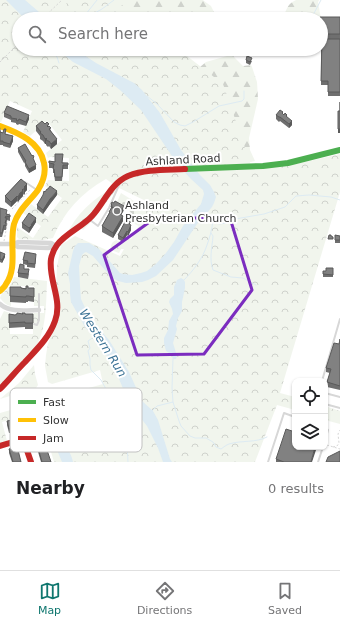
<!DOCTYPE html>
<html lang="en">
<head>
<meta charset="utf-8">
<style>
  :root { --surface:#fff; --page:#f2f2f2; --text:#202124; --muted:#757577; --line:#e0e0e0; --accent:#0f766e }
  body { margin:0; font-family:"DejaVu Sans",sans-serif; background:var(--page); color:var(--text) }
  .controls { position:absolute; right:12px; bottom:12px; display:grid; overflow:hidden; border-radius:8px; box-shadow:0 1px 3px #0004 }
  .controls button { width:36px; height:36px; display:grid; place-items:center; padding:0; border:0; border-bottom:1px solid var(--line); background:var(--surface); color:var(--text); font:20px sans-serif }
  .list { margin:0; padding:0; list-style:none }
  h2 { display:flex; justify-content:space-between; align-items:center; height:52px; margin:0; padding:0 16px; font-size:17px }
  h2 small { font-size:13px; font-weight:400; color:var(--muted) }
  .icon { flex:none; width:22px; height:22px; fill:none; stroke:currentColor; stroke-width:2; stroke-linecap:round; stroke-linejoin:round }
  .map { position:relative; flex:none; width:340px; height:462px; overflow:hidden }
  .search { position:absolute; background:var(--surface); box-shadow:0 1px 3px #0004; left:12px; right:12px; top:12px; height:44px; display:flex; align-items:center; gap:10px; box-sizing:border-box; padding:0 14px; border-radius:22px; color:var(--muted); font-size:15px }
  .sheet { height:108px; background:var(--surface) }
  nav { display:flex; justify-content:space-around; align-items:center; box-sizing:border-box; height:56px; border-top:1px solid var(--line); background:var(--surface); font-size:11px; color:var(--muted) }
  nav a { display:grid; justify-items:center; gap:2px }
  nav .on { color:var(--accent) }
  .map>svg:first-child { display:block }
  .forest { fill:url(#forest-firs) }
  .cemetery { fill:url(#cemetery-stones) }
  .park { fill:url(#park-crowns) }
  .water { fill:#ddebf3 }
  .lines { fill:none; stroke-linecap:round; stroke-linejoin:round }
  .stream { stroke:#ddebf3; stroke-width:1 }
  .path { stroke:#d6d6d6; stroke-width:1; stroke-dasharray:2 2; stroke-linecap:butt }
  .lane { stroke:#d7d7d7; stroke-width:2 }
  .street { stroke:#d7d7d7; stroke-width:4.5 }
  .fast { stroke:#4caf50; stroke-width:6 }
  .slow { stroke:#ffc107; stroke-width:6 }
  .jam { stroke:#c62828; stroke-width:6 }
  .wall { fill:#6f6f6f }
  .shaded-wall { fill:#5a5a5a }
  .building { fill:#818181; stroke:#5a5a5a }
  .marked { fill:none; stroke:#7b2cbf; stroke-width:3; stroke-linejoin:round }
  .poi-dot { fill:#7a7a7a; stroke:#fff; stroke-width:1.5 }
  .labels { text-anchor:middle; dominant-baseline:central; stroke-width:4; stroke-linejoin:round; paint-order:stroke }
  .street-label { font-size:11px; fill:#333; stroke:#fff }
  .poi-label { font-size:11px; fill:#333; stroke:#fff; text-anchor:start }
  .water-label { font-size:12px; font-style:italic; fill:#3f7597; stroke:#fff }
  .key { fill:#fff; stroke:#c2c2c2; stroke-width:1 }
  .key-label { font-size:11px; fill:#333 }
</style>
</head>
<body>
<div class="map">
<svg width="340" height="462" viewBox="0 0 340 462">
  <defs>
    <pattern id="forest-firs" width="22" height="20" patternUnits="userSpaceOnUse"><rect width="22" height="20" fill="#f1f5ed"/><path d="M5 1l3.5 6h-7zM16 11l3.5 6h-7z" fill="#cfd2cc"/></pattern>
    <pattern id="cemetery-stones" width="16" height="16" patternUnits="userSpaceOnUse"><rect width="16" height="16" fill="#f1f5ed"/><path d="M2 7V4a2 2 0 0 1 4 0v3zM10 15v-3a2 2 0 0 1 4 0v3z" fill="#cfd2cc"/></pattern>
    <pattern id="park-crowns" width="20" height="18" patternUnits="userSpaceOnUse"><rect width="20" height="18" fill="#f1f5ed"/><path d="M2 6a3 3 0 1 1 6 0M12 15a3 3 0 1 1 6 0" fill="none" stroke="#cfd2cc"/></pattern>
  </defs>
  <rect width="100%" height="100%" fill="#fff"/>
  <path class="forest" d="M25,0H203L204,1L211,6L214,12L222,16L224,19H48Z
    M296,0H319L318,2L321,19H281C288,11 285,5 296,0Z
    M75,49H182L189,60L200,67L206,62L227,56H233L243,66L251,65L252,67L257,82L258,99L249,138L250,150L255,161L251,162L217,163Z"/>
  <path class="cemetery" d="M121,193L150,211L142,228L126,219L130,210L117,202Z"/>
  <path class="park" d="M0,0H60L46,14L51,19L70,0H116L140,19H19V49H178L223,84L252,168L300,163L340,154V192L280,393L295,397V410L277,405L255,462H54L47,438L31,443L28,431H26L22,416L2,422L7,441L0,443V413L103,384L100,370L52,384L48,382L45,366L46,355L48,344L54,328L57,267L61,245L75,236L120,256L124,249H121L119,253L111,250C110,245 112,242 116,240L123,243L127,237L131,239L152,204L117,187L106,179C81,193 64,212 53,238L43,240L19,239L17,237V227L33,238L41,226L23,213L31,204L48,217L62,198L45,186L48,180L69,181V158L50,157L48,158L46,153L62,140L47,121L30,136L23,132L32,111L10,101L1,122H0Z
    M113,188L115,191L93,220L83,230L79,226L66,235C77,214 92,199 113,188Z
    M14,277L47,281C46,303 47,333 33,351C23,363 11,374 0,385V319L4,311L10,313V334H33V313H44V306H34V286H11V306C6,305 3,302 0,298L1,295L10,286Z
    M34,365L35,374L38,385L36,388L0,399L19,383Z
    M325,406L340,411V424L325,420Z"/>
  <path class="water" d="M6,0H25L39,12L44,13L41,17L43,19H25Z
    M57,49H75L96,63L134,83L142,90L160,113L181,150L200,175L210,185L214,192L216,197L214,203L212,207L197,224L173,260L156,276L148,280L142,282L126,283L118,281L111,277L93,256L86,252L84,253L82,255L79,266L80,286L81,299L87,312L93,322L109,340L129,372L142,401L153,411L158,420L170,459L172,462H163L158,448L147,426L129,403L117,374L111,362L94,337L85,327L71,302L70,294V284L68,273L73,251L75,246L78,243H89L99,249L120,273L123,274L132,275L141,273L147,271L156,264L166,253L174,242L183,226L201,204L204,194L203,190L191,179L178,165L141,110L120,90L106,79L73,62Z
    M181,278L184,280L185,282V288L182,302V311L178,318L176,326L177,329L173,343L177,356L176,359H173L171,354L166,351L164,343V338L168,330L169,321L173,314L172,309L169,302L170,299L174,295V287L177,280Z
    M54,441C65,442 71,452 73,462H62L54,443Z"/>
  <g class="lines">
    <path class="stream" d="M312,17L321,0
      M47,19H51
      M82,19L97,0
      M84,19L102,9L114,0
      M51,49L57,57L59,63
      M147,96L157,104L174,122L180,125L185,126L193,122L219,106L242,101L244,99V91
      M213,220L219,224L227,223L235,219L264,214L285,207L296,196L309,195L331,197L340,200
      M211,233L213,236C212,248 209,259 213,270L231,277L243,278L256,285
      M184,280C193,271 203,258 207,245C210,237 212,229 213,220L208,213
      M94,337L88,341L90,348L88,351L90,359V365L91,370L101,380L106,389L110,408L119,425L127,443L128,462
      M173,402L172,388L173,359
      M152,411L157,406L173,402L179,421L181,426L190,436L195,438H206L213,442L216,447L221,449C224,447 226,445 229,444C242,440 256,443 267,437"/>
    <path class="path" d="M42,19L62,0
      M0,62L19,43
      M12,209L31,189
      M9,215L10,211
      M4,241L8,220
      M327,445L340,449
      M333,447L337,446L339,443L338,434L340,430"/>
    <path class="lane" d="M25,182L37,190
      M90,220L98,226L109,208L119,185
      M34,324L37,325L39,320V294
      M322,381L340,319
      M325,393L340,397
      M325,404L340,408
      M325,427L328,430L325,441
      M268,462L284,413L295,417
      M318,462L323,447"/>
    <path class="street" d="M0,244H13L18,242L51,243L56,246
      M13,244L18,247L48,248L56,246
      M0,304C10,313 27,310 39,310"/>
    <path class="fast" d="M185,169L263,166L288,163L340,150"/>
    <path class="slow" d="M0,126C19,133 40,142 44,163C46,172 43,182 38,190C30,201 18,210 14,224C9,244 18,267 6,284C5,287 2,289 0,291"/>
    <path class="jam" d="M0,389C9,380 16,371 25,362C36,350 49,338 55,321C63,300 48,280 51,259C52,254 54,249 57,245C66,233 82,227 92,216C104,203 110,184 128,176C146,169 166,170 185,169
      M0,446L23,439L31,462"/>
  </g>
  <path class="wall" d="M340,17V96H328V85H321V19Z
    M246,60L252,61L250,65L246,63Z
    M4,113L29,119L26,126L19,124L18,125L16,124V123L11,122V120L4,117Z
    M283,114L287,117L292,125L289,128L280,121L279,122L276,119V115Z
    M45,124L49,126L51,131L57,144L51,149L49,146L48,147L46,145V144H45L43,141L40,139V136L36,131V126Z
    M0,127L1,132L6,134L13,141L10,148L3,146V145H0Z
    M18,148L36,169L29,173L25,166V164L24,162V163L18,152Z
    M49,161L68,163V169H63L62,181H55L54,173H53V168H49Z
    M21,179L27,190L25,192V193L24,195L23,194V196L20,199L18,202L17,201L11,207L5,202V196Z
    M57,195L50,204L43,214L37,209V205Z
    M111,204L124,210L121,215L123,221L113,238L102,232V226L109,213V212L111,208Z
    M0,208L7,214L10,215V221L7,220L6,230H4L2,237H0Z
    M36,222L29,233L22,228V223Z
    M131,225V230L128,236L127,235L123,242L118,239V235Z
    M335,235L340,236V243H335Z
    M0,252L5,257L2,263L0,262Z
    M36,258L35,268L27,267V265L23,264V260Z
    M333,268V277H323V271H326Z
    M24,269L29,274L28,279L18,277V273Z
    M10,287L21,288H34V302L28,301V302H26V303L10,302Z
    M9,314L15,315L33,314V329H25V327L9,328Z
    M340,339V390L327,387V382L330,373L326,372V368L339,344Z
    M7,421L24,429L9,433L7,425Z
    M36,441L51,462H41L36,445Z
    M9,449L21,462H12L9,453Z
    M276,459L312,462H276Z"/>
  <path class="shaded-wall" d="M29,115V119L26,126V122Z
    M292,121V125L289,128V124Z
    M338,129H340V133H338Z
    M13,136V141L10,148V144Z
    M46,138V144H45V139Z
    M57,139V144L51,149V144Z
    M36,165V169L29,173V169Z
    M27,184V190L25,192V193L24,195V187Z
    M23,189V196L20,199L18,202V197Z
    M57,191V195L50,204L43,214V210L50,199Z
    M17,196V201L11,207V202Z
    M124,206V210L120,217V213Z
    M123,216V221L113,238V233Z
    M36,218V222L29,233V228L31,225Z
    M131,225V230L128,236V232Z
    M127,231V235L123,242V238Z
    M5,254V257L2,263V260Z
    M24,425V429L9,433V429Z
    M315,447H317L312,462H311Z"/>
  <path class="building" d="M320,17H340V34H321V19H320Z
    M322,39H340V92H328V81H321Z
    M247,56L252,58L250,62L246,60Z
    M340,102V129H338V111H340Z
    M7,106L29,115L26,122L19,119L18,121L16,120L17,119L11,118V116L4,113Z
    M280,110L283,112L282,113L284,115L285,113L287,115L286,116L292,121L289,124L280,117H279L276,115Z
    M42,121L45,124L47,122L49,124L47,126L48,127L49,126L51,128L49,129L57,139L51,144L49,141H48L46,140L47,139L46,138L45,139L43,135L40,133L41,132L36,126Z
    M4,129H6L5,134L13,136L10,144L3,142V141H0V132L3,133Z
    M25,144L32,156L33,155L34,157L33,158L36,165L29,169L25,162L26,161L24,158L18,148Z
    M55,154H63L62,163H68V165H63L62,177H55L54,169H53L54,164L49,163V161L55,162Z
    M21,179L27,184L24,187L25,188L24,189H23L22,190L23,191L20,193L18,197L17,196L11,202L5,196Z
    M50,186L57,191L50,199L43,210L37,205L43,195L44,191L45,192L47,189H48Z
    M115,201L124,206L120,213L116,210V209L112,207H111L112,205L111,204L112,202L114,203Z
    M112,207L116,209L114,211L123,216L113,233L102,226L110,212H109Z
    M0,208L7,210L6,214L10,215V217L6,216L5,218H7L6,220L5,223H6V226L4,225L2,233H0Z
    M29,213L36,218L31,225H32L29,228L22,223Z
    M126,220L131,222L129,224L131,225L128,232L127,231L123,238L118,235Z
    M329,235H331V236L333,237V239H328Z
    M335,235L340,236V240H335Z
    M0,252L5,254L2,260L0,259Z
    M25,252L36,254L35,264L27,263L28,261L23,260Z
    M20,264L24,265V269H29L28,274L18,273Z
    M326,268H333V275L323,274V271H326Z
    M26,286H28V288H34V297L28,296H26V297L10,296V287H21V288L26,289Z
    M17,313L23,314L22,313H25V314H33V323H25V322L9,323V314L15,315L17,314Z
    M340,339V386L327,382L331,369L326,368L334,343L339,344Z
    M22,418L24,425L9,429L7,421Z
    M286,429L295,432V447H315L311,462H284L276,459Z
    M43,438L51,462H42L36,441Z
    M17,446L21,462H13L9,449Z
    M340,451V462H326L328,457Z"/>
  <path class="marked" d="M155,218H230L252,290L204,354L137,355L104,255Z"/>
  <circle class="poi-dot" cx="117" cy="211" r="4"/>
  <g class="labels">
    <g class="street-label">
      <text transform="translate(183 160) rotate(-3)">Ashland Road</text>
    </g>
    <g class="poi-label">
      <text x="125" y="205">Ashland<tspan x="125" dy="13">Presbyterian Church</tspan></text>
    </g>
    <g class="water-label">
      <text transform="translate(103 343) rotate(58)">Western Run</text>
    </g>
  </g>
  <rect x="10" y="388" width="132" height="64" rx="6" class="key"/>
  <rect x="18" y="400" width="18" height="4" fill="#4caf50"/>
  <rect x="18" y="418" width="18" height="4" fill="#ffc107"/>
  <rect x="18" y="436" width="18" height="4" fill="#c62828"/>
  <g class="key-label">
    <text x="43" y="406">Fast</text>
    <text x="43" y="424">Slow</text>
    <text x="43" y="442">Jam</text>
  </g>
</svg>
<div class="controls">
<button><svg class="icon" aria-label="locate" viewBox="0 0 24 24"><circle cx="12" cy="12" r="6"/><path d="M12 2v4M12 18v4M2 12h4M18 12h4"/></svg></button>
<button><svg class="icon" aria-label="layers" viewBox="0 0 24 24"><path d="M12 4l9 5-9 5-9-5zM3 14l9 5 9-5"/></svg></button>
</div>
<div class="search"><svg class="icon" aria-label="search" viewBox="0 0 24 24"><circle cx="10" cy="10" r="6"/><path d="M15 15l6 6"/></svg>Search here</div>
</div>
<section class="sheet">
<h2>Nearby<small>0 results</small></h2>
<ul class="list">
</ul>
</section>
<nav>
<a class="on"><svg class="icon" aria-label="map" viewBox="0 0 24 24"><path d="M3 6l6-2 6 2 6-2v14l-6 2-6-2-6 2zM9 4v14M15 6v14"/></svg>Map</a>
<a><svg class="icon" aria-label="directions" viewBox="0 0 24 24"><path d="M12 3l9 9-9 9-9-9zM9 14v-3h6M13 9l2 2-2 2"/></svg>Directions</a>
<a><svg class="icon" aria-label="saved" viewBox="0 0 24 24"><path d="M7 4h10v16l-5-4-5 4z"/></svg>Saved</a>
</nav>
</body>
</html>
